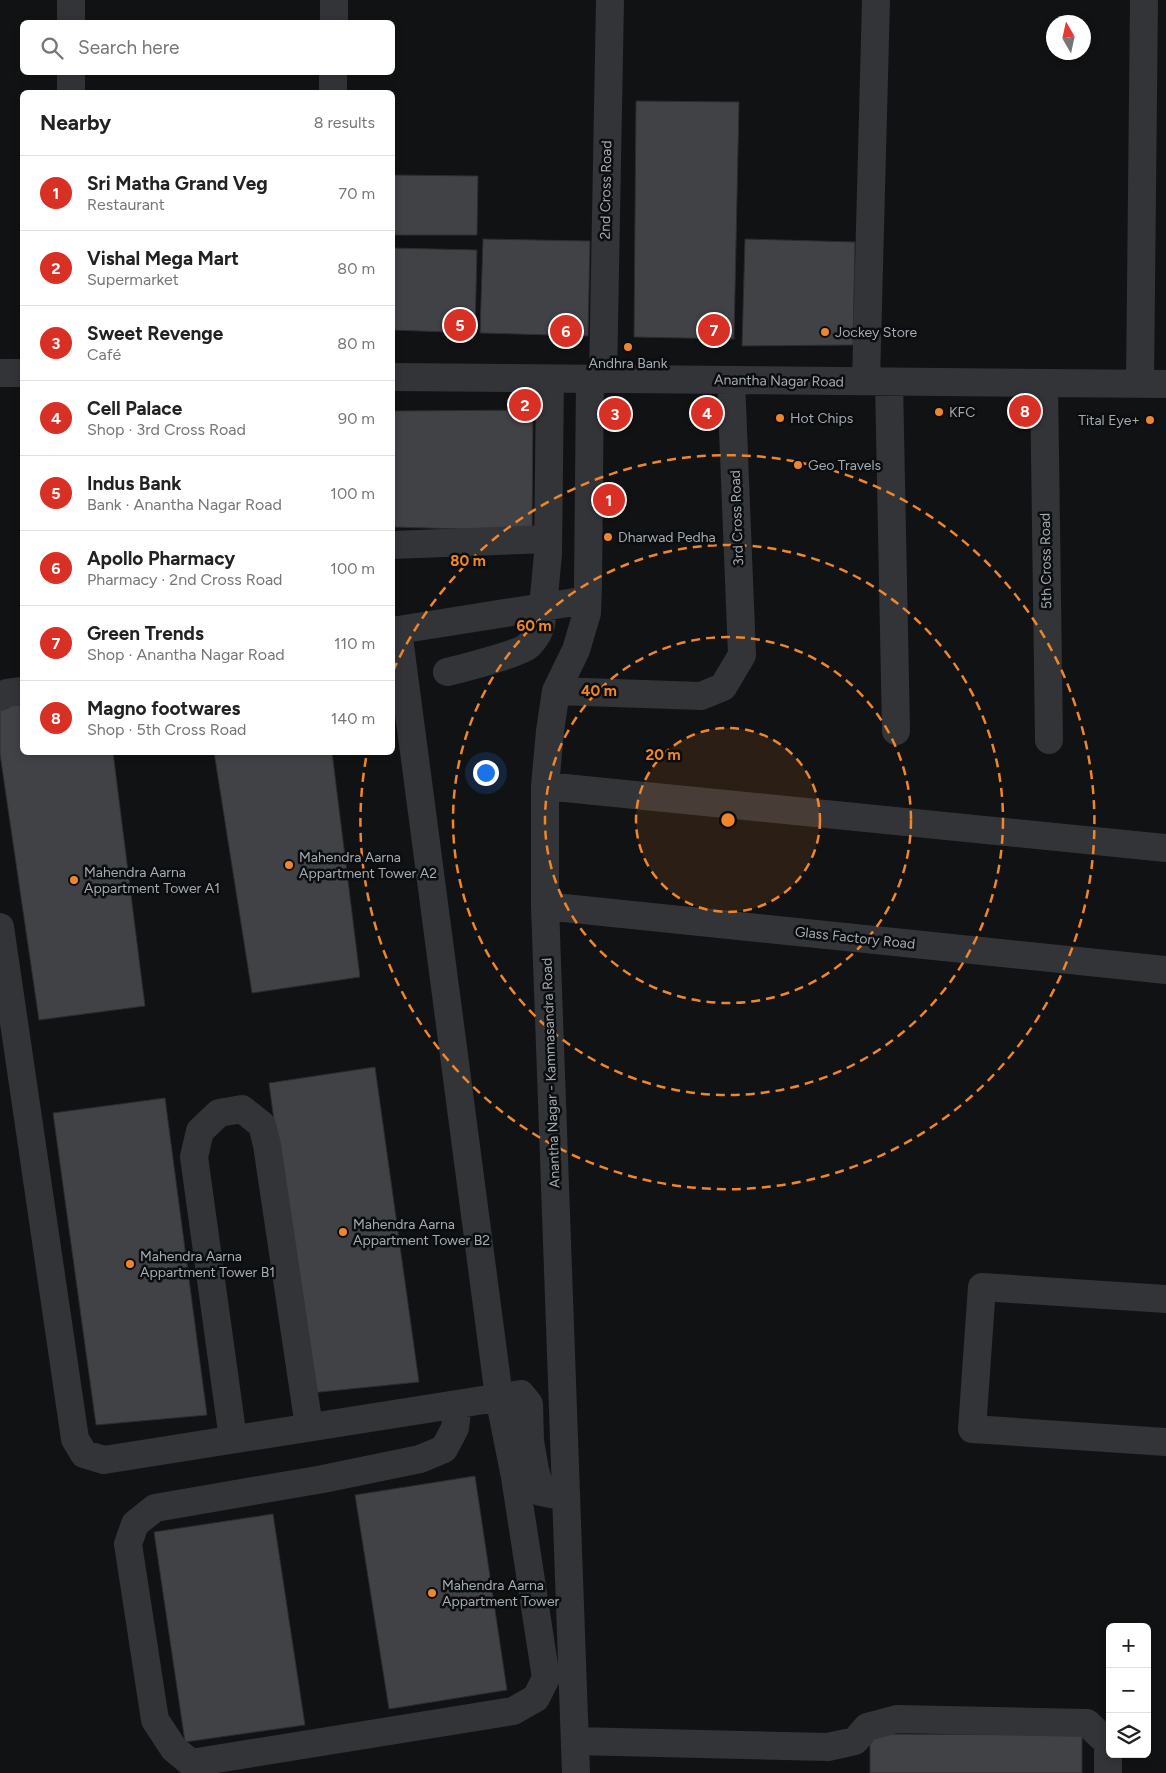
<!DOCTYPE html>
<html lang="en">
<head>
<meta charset="utf-8">
<style>
  :root { --surface:#fff; --page:#f2f2f2; --text:#222; --muted:#767676; --line:#e0e0e0; --accent:#d93025 }
  body { margin:0; font-family:Figtree,sans-serif; background:var(--page); color:var(--text) }
  .controls { position:absolute; right:15px; bottom:15px; display:grid; overflow:hidden; border-radius:8px; box-shadow:0 2px 8px #0003 }
  .controls button { width:45px; height:45px; display:grid; place-items:center; padding:0; border:0; border-bottom:1px solid var(--line); background:var(--surface); color:var(--text); font:25px sans-serif }
  .compass { position:absolute; left:1046px; top:15px; width:45px; height:45px; border-radius:50%; background:var(--surface); box-shadow:0 2px 8px #0003; rotate:351deg }
  .you { position:absolute; left:485px; top:772px; width:18px; height:18px; margin:-12px; border:4px solid #fff; border-radius:50%; background:#1a73e8; box-shadow:0 0 0 8px #1a73e833 }
  .badge { display:grid; place-items:center; width:32px; height:32px; border-radius:50%; background:var(--accent); color:#fff; font-size:16px; font-weight:700 }
  .pin { position:absolute; translate:-50% -50%; border:2px solid #fff; box-shadow:0 1px 5px #0006 }
  .list { margin:0; padding:0; list-style:none }
  h2 { display:flex; justify-content:space-between; align-items:center; height:65px; margin:0; padding:0 20px; font-size:21px }
  h2 small { font-size:16px; font-weight:400; color:var(--muted) }
  .list li { display:grid; grid-template-columns:32px 1fr auto; gap:15px; align-items:center; box-sizing:border-box; height:75px; padding:0 20px; border-top:1px solid var(--line) }
  .list b { display:block; font-size:19px; white-space:nowrap }
  .list p { margin:0; font-size:16px; white-space:nowrap; color:var(--muted) }
  .list em { font-size:16px; font-style:normal; color:var(--muted) }
  .icon { flex:none; width:28px; height:28px; fill:none; stroke:currentColor; stroke-width:2; stroke-linecap:round; stroke-linejoin:round }
  .map { position:relative; flex:none; width:1166px; height:1773px; overflow:hidden }
  .search { position:absolute; background:var(--surface); box-shadow:0 2px 8px #0003; left:20px; top:20px; width:375px; height:55px; display:flex; align-items:center; gap:12px; box-sizing:border-box; padding:0 18px; border-radius:8px; color:var(--muted); font-size:19px }
  .panel { position:absolute; background:var(--surface); box-shadow:0 2px 8px #0003; left:20px; top:90px; width:375px; height:665px; border-radius:8px }
  .map>svg:first-child { display:block }
  .building { fill:#404246; stroke:#2b2c2f }
  .lines { fill:none; stroke-linecap:round; stroke-linejoin:round }
  .minor { stroke:#323438; stroke-width:28 }
  .ring { fill:none; stroke:#f0862c; stroke-width:2.5; stroke-dasharray:9 6 }
  .poi-dot { fill:#f0862c; stroke:#0c0d0e; stroke-width:2 }
  .labels { text-anchor:middle; dominant-baseline:central; stroke-width:5; stroke-linejoin:round; paint-order:stroke }
  .street-label { font-size:14px; fill:#a3abb3; stroke:#0c0d0e }
  .poi-label { font-size:14px; fill:#a3abb3; stroke:#0c0d0e; text-anchor:start }
  .centre { fill:#f0862c; stroke:#0c0d0e; stroke-width:2.5 }
  .ring-label { font-size:15px; text-anchor:middle; font-weight:bold; fill:#f0862c; stroke:#0c0d0e; stroke-width:5; stroke-linejoin:round; paint-order:stroke }
</style>
</head>
<body>
<div class="map">
<svg width="1166" height="1773" viewBox="0 0 1166 1773">
  <rect width="100%" height="100%" fill="#111213"/>
  <path class="building" d="M636,101L739,102L734,339L634,337Z
    M392,175L478,176L477,235H392Z
    M483,239L590,241L588,336L480,333Z
    M745,239L855,242L853,345L742,346Z
    M392,248L477,250L475,333L392,330Z
    M533,410L532,531L392,527V411Z
    M22,703V752H113L145,1006L39,1020L0,754V705Z
    M214,752H332L360,977L252,993Z
    M375,1067L419,1382L310,1393L269,1083Z
    M165,1098L207,1415L96,1425L53,1113Z
    M475,1476L507,1690L389,1709L355,1495Z
    M273,1514L305,1725L185,1742L154,1532Z
    M870,1734L1082,1735V1773H870Z"/>
  <g class="lines">
    <path class="minor" d="M71,22V0
      M334,22V0
      M71,92V72
      M333,92V72
      M0,373H22
      M392,377L1166,384
      M603,379L610,0
      M866,381L876,0
      M889,382L896,731
      M1044,383L1049,740
      M1140,384L1144,0
      M392,545L548,539
      M398,630L499,1397L515,1477L546,1678L536,1698L513,1711L191,1763L174,1749L155,1720L128,1544L135,1524L155,1508L323,1479L420,1459L444,1449L455,1428L458,1404
      M392,631L543,607L548,554L550,379
      M447,672C460,669 522,653 528,646C541,633 542,624 543,607L587,600
      M556,691L701,696L723,687L742,655L731,380
      M0,697L7,693L22,691
      M545,786L1166,848
      M545,906L1166,970
      M0,927L75,1439L84,1454L104,1460L521,1394L529,1404L530,1441L535,1470L541,1492L566,1497
      M1166,1299L982,1287L972,1429L1166,1442
      M233,1439L194,1157L200,1131L219,1113L242,1109L262,1125L267,1145L309,1427
      M575,1741L828,1747L855,1741L867,1727L897,1719L1087,1723L1108,1743V1773
      M576,1773L545,906V786L550,731L556,691L576,650L587,613L588,585L590,379"/>
  </g>
  <circle cx="728" cy="820" r="92" fill="#f0862c" fill-opacity=".12"/>
  <g class="ring">
    <circle cx="728" cy="820" r="92"/>
    <circle cx="728" cy="820" r="183"/>
    <circle cx="728" cy="820" r="275"/>
    <path d="M393 671A367 367 0 1 1 367 753"/>
  </g>
  <g class="poi-dot">
    <circle cx="825" cy="332" r="5"/>
    <circle cx="628" cy="347" r="5"/>
    <circle cx="939" cy="412" r="5"/>
    <circle cx="780" cy="418" r="5"/>
    <circle cx="1150" cy="420" r="5"/>
    <circle cx="798" cy="465" r="5"/>
    <circle cx="608" cy="537" r="5"/>
    <circle cx="289" cy="865" r="5"/>
    <circle cx="74" cy="880" r="5"/>
    <circle cx="343" cy="1232" r="5"/>
    <circle cx="130" cy="1264" r="5"/>
    <circle cx="432" cy="1593" r="5"/>
  </g>
  <g class="labels">
    <g class="street-label">
      <text transform="translate(606 190) rotate(-89)">2nd Cross Road</text>
      <text transform="translate(779 381) rotate(1)">Anantha Nagar Road</text>
      <text transform="translate(737 518) rotate(-92)">3rd Cross Road</text>
      <text transform="translate(1046 561) rotate(-91)">5th Cross Road</text>
      <text transform="translate(855 938) rotate(6)">Glass Factory Road</text>
      <text transform="translate(551 1073) rotate(-92)">Anantha Nagar - Kammasandra Road</text>
    </g>
    <g class="poi-label">
      <text x="835" y="332">Jockey Store</text>
      <text x="628" y="363" text-anchor="middle">Andhra Bank</text>
      <text x="949" y="412">KFC</text>
      <text x="790" y="418">Hot Chips</text>
      <text x="1140" y="420" text-anchor="end">Tital Eye+</text>
      <text x="808" y="465">Geo Travels</text>
      <text x="618" y="537">Dharwad Pedha</text>
      <text x="299" y="857">Mahendra Aarna<tspan x="299" dy="16">Appartment Tower A2</tspan></text>
      <text x="84" y="872">Mahendra Aarna<tspan x="84" dy="16">Appartment Tower A1</tspan></text>
      <text x="353" y="1224">Mahendra Aarna<tspan x="353" dy="16">Appartment Tower B2</tspan></text>
      <text x="140" y="1256">Mahendra Aarna<tspan x="140" dy="16">Appartment Tower B1</tspan></text>
      <text x="442" y="1585">Mahendra Aarna<tspan x="442" dy="16">Appartment Tower</tspan></text>
    </g>
  </g>
  <circle cx="728" cy="820" r="8" class="centre"/>
  <g class="ring-label">
    <text x="468" y="566">80 m</text>
    <text x="534" y="631">60 m</text>
    <text x="599" y="696">40 m</text>
    <text x="663" y="760">20 m</text>
  </g>
</svg>
<div class="controls">
<button>+</button>
<button>−</button>
<button><svg class="icon" aria-label="layers" viewBox="0 0 24 24"><path d="M12 4l9 5-9 5-9-5zM3 14l9 5 9-5"/></svg></button>
</div>
<svg class="compass" viewBox="-18 -18 36 36"><path d="M0-13l5 13h-10z" fill="#e53935"/><path d="M0 13l5-13h-10z" fill="#767676"/></svg>
<div class="you"></div>
<div class="pin badge" style="left:609px;top:500px">1</div>
<div class="pin badge" style="left:525px;top:405px">2</div>
<div class="pin badge" style="left:615px;top:414px">3</div>
<div class="pin badge" style="left:707px;top:413px">4</div>
<div class="pin badge" style="left:460px;top:325px">5</div>
<div class="pin badge" style="left:566px;top:331px">6</div>
<div class="pin badge" style="left:714px;top:330px">7</div>
<div class="pin badge" style="left:1025px;top:411px">8</div>
<div class="search"><svg class="icon" aria-label="search" viewBox="0 0 24 24"><circle cx="10" cy="10" r="6"/><path d="M15 15l6 6"/></svg>Search here</div>
<section class="panel">
<h2>Nearby<small>8 results</small></h2>
<ul class="list">
<li><span class="badge">1</span><div><b>Sri Matha Grand Veg</b><p>Restaurant</p></div><em>70 m</em></li>
<li><span class="badge">2</span><div><b>Vishal Mega Mart</b><p>Supermarket</p></div><em>80 m</em></li>
<li><span class="badge">3</span><div><b>Sweet Revenge</b><p>Café</p></div><em>80 m</em></li>
<li><span class="badge">4</span><div><b>Cell Palace</b><p>Shop · 3rd Cross Road</p></div><em>90 m</em></li>
<li><span class="badge">5</span><div><b>Indus Bank</b><p>Bank · Anantha Nagar Road</p></div><em>100 m</em></li>
<li><span class="badge">6</span><div><b>Apollo Pharmacy</b><p>Pharmacy · 2nd Cross Road</p></div><em>100 m</em></li>
<li><span class="badge">7</span><div><b>Green Trends</b><p>Shop · Anantha Nagar Road</p></div><em>110 m</em></li>
<li><span class="badge">8</span><div><b>Magno footwares</b><p>Shop · 5th Cross Road</p></div><em>140 m</em></li>
</ul>
</section>
</div>
</body>
</html>
